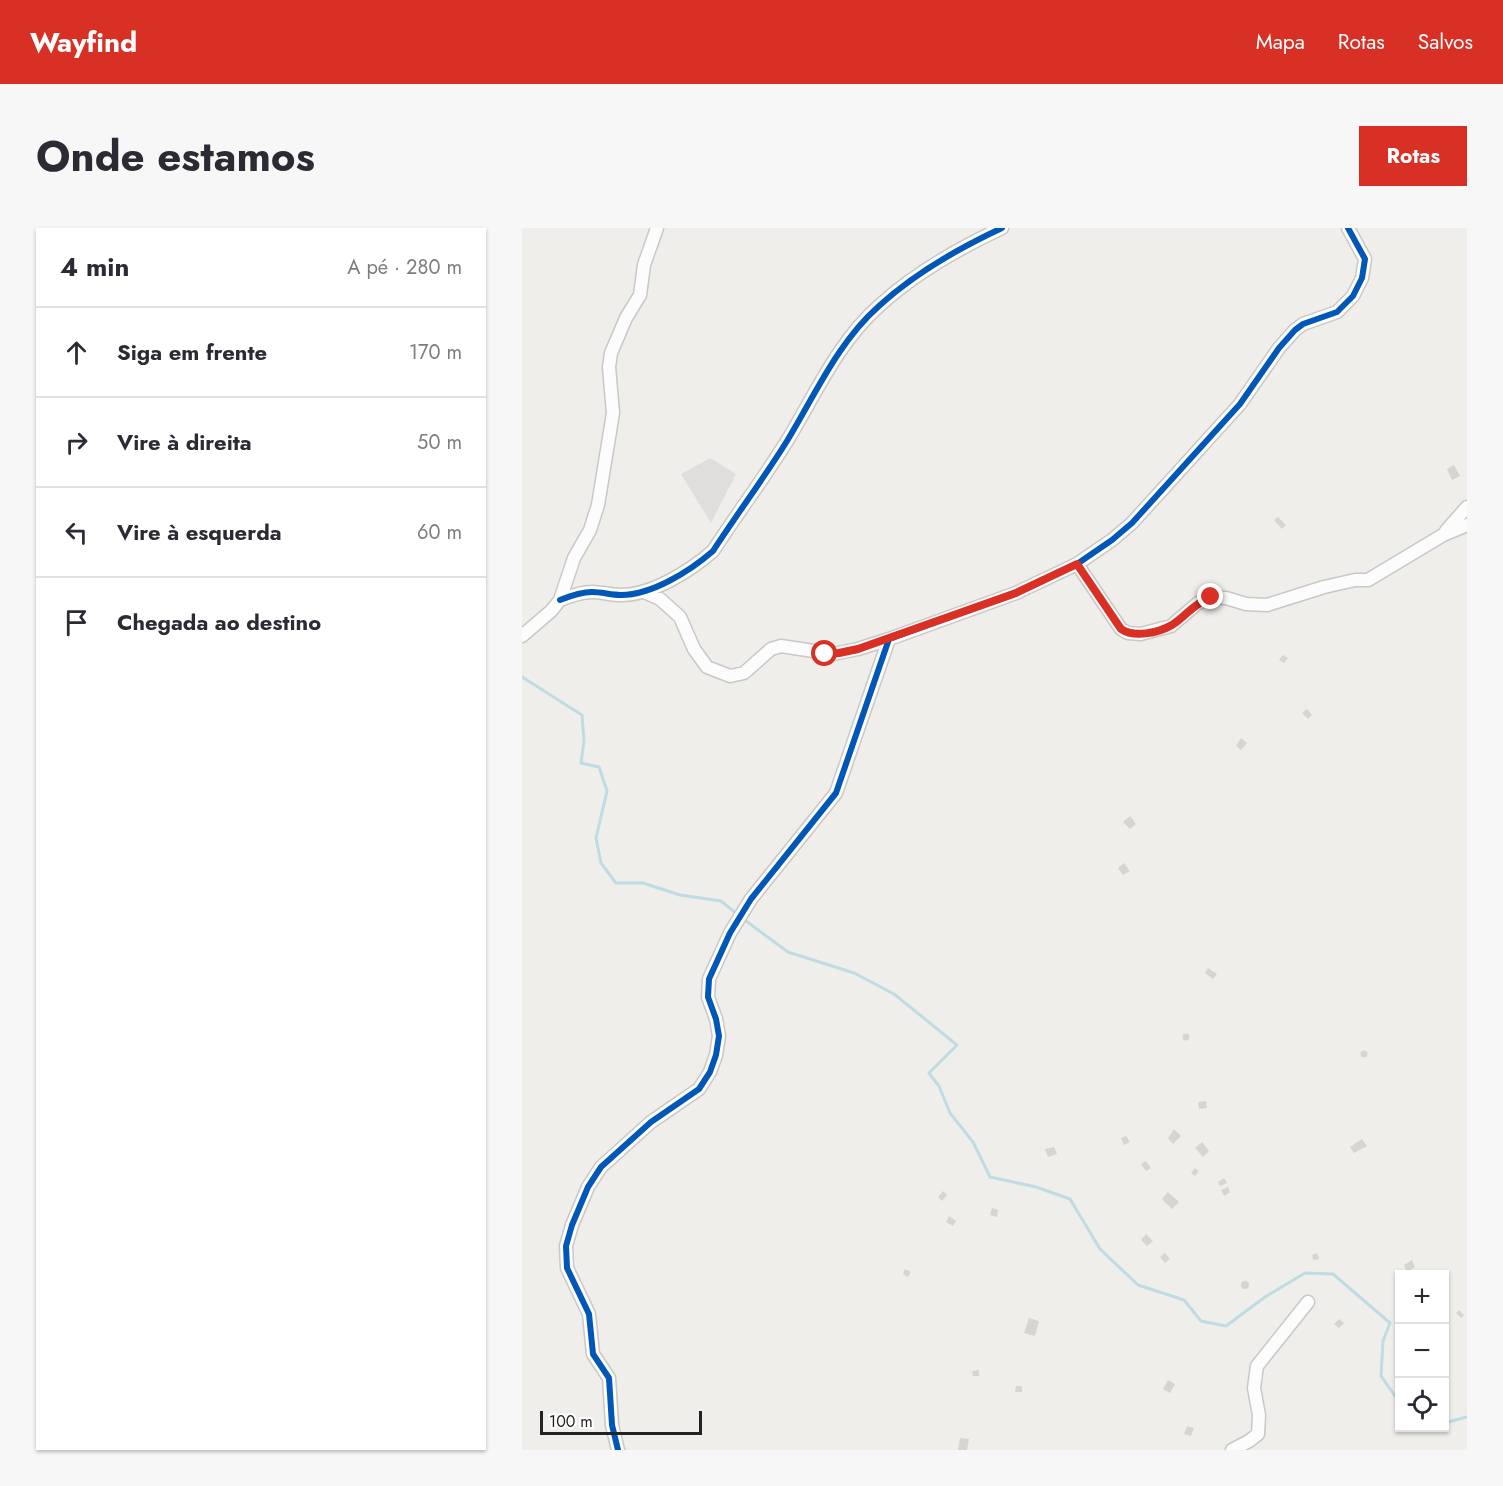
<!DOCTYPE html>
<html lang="pt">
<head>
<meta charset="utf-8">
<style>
  :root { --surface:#fff; --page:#f7f7f7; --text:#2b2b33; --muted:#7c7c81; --line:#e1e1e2; --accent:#d93025 }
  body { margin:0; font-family:Jost,sans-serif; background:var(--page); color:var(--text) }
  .controls { position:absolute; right:18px; bottom:18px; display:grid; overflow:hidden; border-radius:0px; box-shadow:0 2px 4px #0004 }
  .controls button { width:54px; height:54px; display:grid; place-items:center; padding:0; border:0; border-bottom:2px solid var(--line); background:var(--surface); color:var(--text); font:30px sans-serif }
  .scale { position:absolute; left:18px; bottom:15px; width:162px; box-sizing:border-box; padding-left:6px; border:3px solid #222; border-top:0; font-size:16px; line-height:21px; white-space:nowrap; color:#222; -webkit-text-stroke:4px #fff; paint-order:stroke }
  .stop { position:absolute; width:18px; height:18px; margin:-14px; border:4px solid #d93025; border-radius:50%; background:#fff }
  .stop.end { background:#d93025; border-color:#fff; box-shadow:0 2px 6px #0008 }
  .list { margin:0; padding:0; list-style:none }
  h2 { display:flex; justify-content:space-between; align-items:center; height:78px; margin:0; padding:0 24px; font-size:26px }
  h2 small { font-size:20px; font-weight:400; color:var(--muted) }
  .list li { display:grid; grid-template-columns:39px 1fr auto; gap:18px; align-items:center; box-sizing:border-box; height:90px; padding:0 24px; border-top:2px solid var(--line) }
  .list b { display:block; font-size:22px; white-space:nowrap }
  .list em { font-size:20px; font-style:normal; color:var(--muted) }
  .icon { flex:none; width:33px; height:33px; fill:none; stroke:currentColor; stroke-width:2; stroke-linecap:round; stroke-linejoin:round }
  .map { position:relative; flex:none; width:945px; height:1222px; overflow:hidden; border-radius:0px }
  header { display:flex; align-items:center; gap:36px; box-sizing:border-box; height:84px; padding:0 30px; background:var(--accent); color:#fff }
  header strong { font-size:28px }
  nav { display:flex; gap:33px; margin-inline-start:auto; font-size:21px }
  .intro { display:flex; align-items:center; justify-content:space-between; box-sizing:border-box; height:144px; padding:0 36px }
  h1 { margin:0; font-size:42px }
  .button { padding:15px 27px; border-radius:0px; background:var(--accent); color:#fff; font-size:21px; font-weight:700 }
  main { display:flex; gap:36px; padding:0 36px }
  aside { flex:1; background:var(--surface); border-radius:0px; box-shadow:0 2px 4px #0004 }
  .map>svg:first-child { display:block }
  .residential { fill:#dfdedc }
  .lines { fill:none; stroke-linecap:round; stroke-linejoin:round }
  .stream { stroke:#bfdbe3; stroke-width:3 }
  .building { fill:#d7d4d2 }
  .minor-casing { stroke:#c9c8c7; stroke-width:15 }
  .minor { stroke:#fdfcfc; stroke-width:12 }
  .cycleway-casing { stroke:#fff; stroke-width:10 }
  .cycleway { stroke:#0057b8; stroke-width:6 }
  .route { stroke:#d93025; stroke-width:8 }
</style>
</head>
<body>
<header>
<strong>Wayfind</strong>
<nav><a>Mapa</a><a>Rotas</a><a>Salvos</a></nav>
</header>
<div class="intro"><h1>Onde estamos</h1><a class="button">Rotas</a></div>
<main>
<aside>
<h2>4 min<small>A pé · 280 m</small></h2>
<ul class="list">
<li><svg class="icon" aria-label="ahead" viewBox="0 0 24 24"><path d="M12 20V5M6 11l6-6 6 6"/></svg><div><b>Siga em frente</b></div><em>170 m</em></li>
<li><svg class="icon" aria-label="right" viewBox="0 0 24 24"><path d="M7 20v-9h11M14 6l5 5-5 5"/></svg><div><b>Vire à direita</b></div><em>50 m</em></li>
<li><svg class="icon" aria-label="left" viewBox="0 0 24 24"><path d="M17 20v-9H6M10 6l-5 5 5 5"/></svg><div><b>Vire à esquerda</b></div><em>60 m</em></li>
<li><svg class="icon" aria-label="arrive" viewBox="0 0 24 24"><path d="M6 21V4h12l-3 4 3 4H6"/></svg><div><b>Chegada ao destino</b></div></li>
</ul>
</aside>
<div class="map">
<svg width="945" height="1222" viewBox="0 0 945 1222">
  <rect width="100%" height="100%" fill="#f0eeeb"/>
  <path class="residential" d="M188,230L214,246L189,295L159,246Z"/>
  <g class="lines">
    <path class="stream" d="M0,449L60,487L62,513L59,535L77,539L85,563L74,610L79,635L94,655H121L158,667L199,673L215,686
      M220,690L266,724L332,745L372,766L435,817L407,845L417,858L428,885L451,914L468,949L514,959L548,971L578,1021L616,1057L662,1072L679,1093L704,1098L743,1069L783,1045L811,1046L868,1095L861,1113L859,1148L878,1175
      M922,1195L945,1189"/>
  </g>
  <path class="building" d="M932,237L938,248L930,252L925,241Z
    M756,289L764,297L760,301L752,292Z
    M761,427L766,430L762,435L757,432Z
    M785,481L790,487L786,491L780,485Z
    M719,510L725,515L719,522L714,518Z
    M608,588L614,596L608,601L601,594Z
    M602,635L608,643L601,647L596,640Z
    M686,740L695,746L691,751L683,745Z
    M660.5 809a3.5 3.5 0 1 1 7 0a3.5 3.5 0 1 1-7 0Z
    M838.5 826a3.5 3.5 0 1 1 7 0a3.5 3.5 0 1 1-7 0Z
    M684,873L685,880L677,881L676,874Z
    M652,901L659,908L651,916L646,910Z
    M604,908L608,914L602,917L599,910Z
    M840,911L845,918L832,925L828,919Z
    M680,914L687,923L681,929L673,920Z
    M532,919L535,926L526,929L523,921Z
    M624,933L629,940L624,943L619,936Z
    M673,940L677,943L673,948L669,945Z
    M702,950L705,955L698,958L696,954Z
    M706,959L708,964L702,968L699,962Z
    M421,963L425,967L420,973L416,969Z
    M646,964L657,974L650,981L640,971Z
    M470,980L476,982L475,989L468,987Z
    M427,988L434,993L431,998L424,994Z
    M624,1006L631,1013L625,1018L619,1012Z
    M643,1025L648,1031L643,1035L638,1029Z
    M795,1025L797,1031L791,1032L790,1027Z
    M890,1032L893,1039L885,1044L882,1037Z
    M383,1041L389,1044L386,1049L381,1046Z
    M719 1057a4 4 0 1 1 8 0a4 4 0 1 1-8 0Z
    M937,1082L942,1087L939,1090L934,1085Z
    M507,1090L517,1093L513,1108L502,1105Z
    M817,1091L822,1095L817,1100L812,1096Z
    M457,1142V1148H451L450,1143Z
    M646,1152L653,1156L648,1165L641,1161Z
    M494,1158H500V1164H493Z
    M665,1198L672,1200L669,1208L662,1206Z
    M438,1210L447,1211L445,1222H436Z"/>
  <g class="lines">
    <defs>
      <path id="minor" d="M924,303L945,279
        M555,336L599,401L606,405L619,406L649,398L676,375L689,369L704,370L724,376L745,377L802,359L833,352H846L921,307L945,297
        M122,364L138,371L158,389L172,421L185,439L208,448L222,445L249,421L259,418L311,426L336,421L367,411
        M38,372C48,368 59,364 70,364C80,364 89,367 99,367C130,367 168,343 191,323C215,286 242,250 265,213C293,167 316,114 357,78C393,45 435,21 480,0
        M0,408L29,383L38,372L52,330L68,302L76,277L91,185L87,139L89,125L104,90L118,67L122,37L135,0
        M96,1222L90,1197L87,1150L71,1126L67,1086L45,1040L44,1018L50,997L66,959L79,939L129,894L177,861L188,844L194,827L197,808L194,791L186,769L187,751L208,705L229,671L314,565L367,411L494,365L555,336L590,312L610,295L718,176L757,120L773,102L781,96L815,84L831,68L840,50L843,31L826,0
        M710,1222L727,1213L736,1206L737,1187L732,1160L735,1138L786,1074"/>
    </defs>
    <use href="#minor" class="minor-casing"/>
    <use href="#minor" class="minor"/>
    <defs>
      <path id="cycleway" d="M38,372C48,368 59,364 70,364C80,364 89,367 99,367C130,367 168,343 191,323C215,286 242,250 265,213C293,167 316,114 357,78C393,45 435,21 480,0
        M96,1222L90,1197L87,1150L71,1126L67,1086L45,1040L44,1018L50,997L66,959L79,939L129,894L177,861L188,844L194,827L197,808L194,791L186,769L187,751L208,705L229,671L314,565L367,411L494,365L555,336L590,312L610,295L718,176L757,120L773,102L781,96L815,84L831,68L840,50L843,31L826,0"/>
    </defs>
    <use href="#cycleway" class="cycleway-casing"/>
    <use href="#cycleway" class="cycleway"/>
  </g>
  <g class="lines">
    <path class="route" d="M303,426L317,425L336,421L494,365L555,336L599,401C612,410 636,405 650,397C665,387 670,377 689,369"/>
  </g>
</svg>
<div class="controls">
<button>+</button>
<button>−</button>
<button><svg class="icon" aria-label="locate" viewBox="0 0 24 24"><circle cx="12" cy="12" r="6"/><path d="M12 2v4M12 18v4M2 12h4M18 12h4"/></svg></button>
</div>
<div class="scale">100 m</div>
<div class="stop" style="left:303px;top:426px"></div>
<div class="stop end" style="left:689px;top:369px"></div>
</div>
</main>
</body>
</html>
